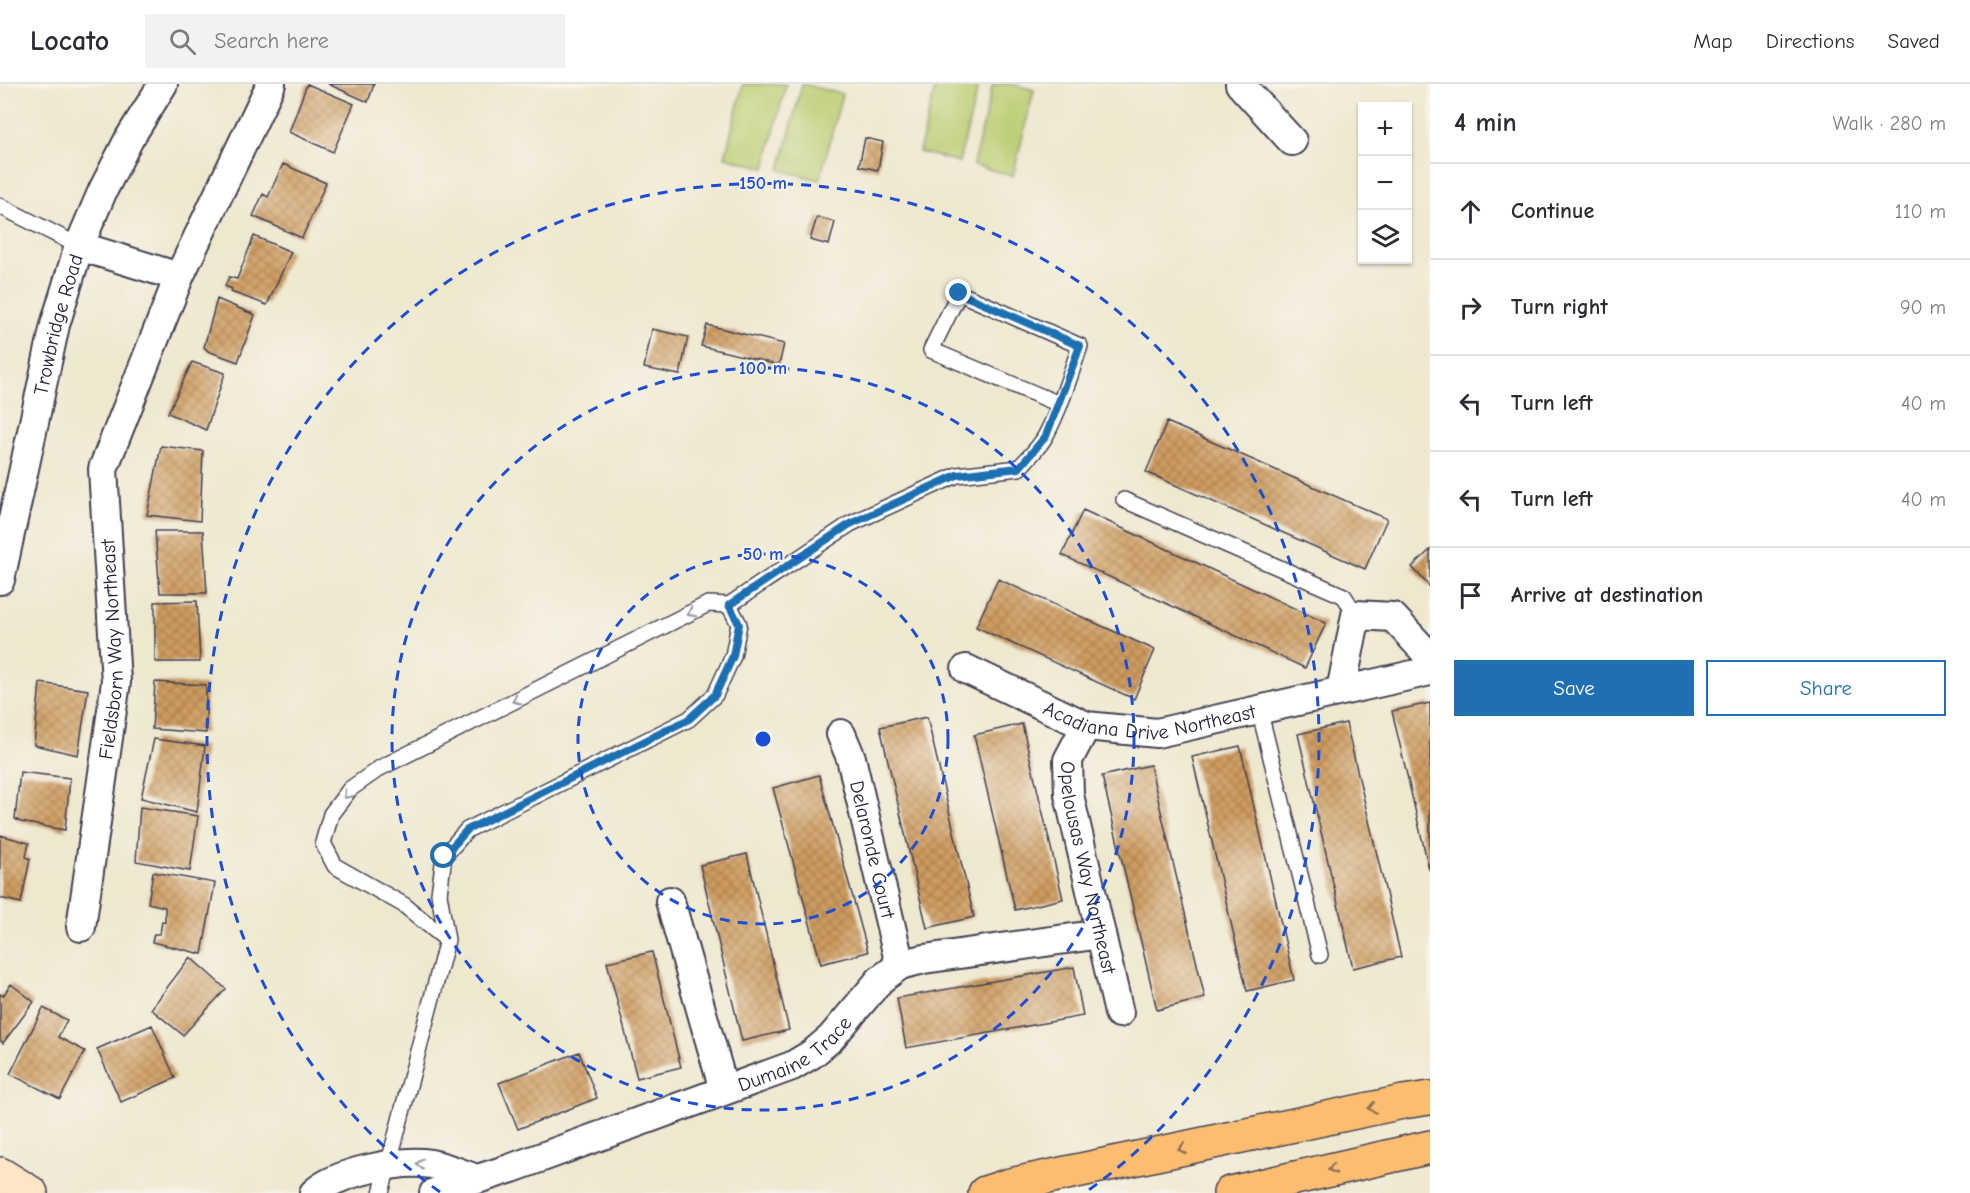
<!DOCTYPE html>
<html lang="en">
<head>
<meta charset="utf-8">
<style>
  :root { --surface:#fff; --page:#f2f2f3; --text:#2b2b33; --muted:#7c7c81; --line:#e1e1e2; --accent:#1f6fb2 }
  body { margin:0; font-family:"Comic Neue",sans-serif; background:var(--page); color:var(--text) }
  .controls { position:absolute; right:18px; top:18px; display:grid; overflow:hidden; border-radius:0px; box-shadow:0 2px 4px #0004 }
  .controls button { width:54px; height:54px; display:grid; place-items:center; padding:0; border:0; border-bottom:2px solid var(--line); background:var(--surface); color:var(--text); font:30px sans-serif }
  .stop { position:absolute; width:18px; height:18px; margin:-14px; border:4px solid #1f6fb2; border-radius:50%; background:#fff }
  .stop.end { background:#1f6fb2; border-color:#fff; box-shadow:0 2px 6px #0008 }
  .list { margin:0; padding:0; list-style:none }
  h2 { display:flex; justify-content:space-between; align-items:center; height:78px; margin:0; padding:0 24px; font-size:26px }
  h2 small { font-size:20px; font-weight:400; color:var(--muted) }
  .list li { display:grid; grid-template-columns:39px 1fr auto; gap:18px; align-items:center; box-sizing:border-box; height:96px; padding:0 24px; border-top:2px solid var(--line) }
  .list b { display:block; font-size:22px; white-space:nowrap }
  .list em { font-size:20px; font-style:normal; color:var(--muted) }
  .actions { display:flex; gap:12px; padding:18px 24px }
  .actions a { flex:1; padding:14px 0; border:2px solid var(--accent); border-radius:0px; text-align:center; font-size:21px; color:var(--accent) }
  .actions .main { background:var(--accent); color:#fff }
  .icon { flex:none; width:33px; height:33px; fill:none; stroke:currentColor; stroke-width:2; stroke-linecap:round; stroke-linejoin:round }
  .map { position:relative; flex:none; width:1430px; height:1109px; overflow:hidden }
  header { display:flex; align-items:center; gap:36px; box-sizing:border-box; height:84px; padding:0 30px; background:var(--surface); border-bottom:2px solid var(--line) }
  header strong { font-size:28px }
  nav { display:flex; gap:33px; margin-inline-start:auto; font-size:21px }
  .search { width:420px; height:54px; background:var(--page); display:flex; align-items:center; gap:15px; box-sizing:border-box; padding:0 21px; border-radius:0px; color:var(--muted); font-size:22px }
  main { display:flex }
  aside { flex:1; background:var(--surface) }
  .map>svg:first-child { display:block }
  .grass { fill:#b9cc6f; stroke:#6e7755; stroke-width:1.5 }
  .building { fill:url(#building-cross-hatch) }
  .lines { fill:none; stroke-linecap:round; stroke-linejoin:round }
  .lane-casing { stroke:#414051; stroke-width:18 }
  .street-casing { stroke:#414051; stroke-width:32 }
  .secondary-casing { stroke:#414051; stroke-width:36 }
  .highway-casing { stroke:#414051; stroke-width:36 }
  .lane { stroke:#fff; stroke-width:15 }
  .street { stroke:#fff; stroke-width:28 }
  .secondary { stroke:#fee5c5; stroke-width:33 }
  .highway { stroke:#fcbd6f; stroke-width:33 }
  .oneway { stroke:#9c9ca7 }
  .oneway2 { stroke:#8f7055 }
  .route { stroke:#1f6fb2; stroke-width:8 }
  .ring { fill:none; stroke:#1d4ed8; stroke-width:3; stroke-dasharray:10 8 }
  .labels { text-anchor:middle; dominant-baseline:central; stroke-width:4.5; stroke-linejoin:round; paint-order:stroke }
  .street-label { font-size:20px; fill:#22223b; stroke:#f7f3e8 }
  .centre { fill:#1d4ed8; stroke:#f7f3e8; stroke-width:3 }
  .ring-label { font-size:18px; text-anchor:middle; font-weight:bold; fill:#1d4ed8; stroke:#f7f3e8; stroke-width:4.5; stroke-linejoin:round; paint-order:stroke }
</style>
</head>
<body>
<header>
<strong>Locato</strong>
<div class="search"><svg class="icon" aria-label="search" viewBox="0 0 24 24"><circle cx="10" cy="10" r="6"/><path d="M15 15l6 6"/></svg>Search here</div>
<nav><a>Map</a><a>Directions</a><a>Saved</a></nav>
</header>
<main>
<div class="map">
<svg width="1430" height="1109" viewBox="0 0 1430 1109">
  <defs>
    <pattern id="building-cross-hatch" width="8" height="8" patternUnits="userSpaceOnUse" patternTransform="scale(1.5)"><rect width="8" height="8" fill="#cf9c5e"/><path d="M0 0l8 8M0 8l8-8" fill="none" stroke="#a87f4f"/></pattern>
  </defs>
  <rect width="100%" height="100%" fill="#f7f3e8"/>
  <filter id="ink" filterUnits="userSpaceOnUse"><feTurbulence type="fractalNoise" baseFrequency=".0167" numOctaves="2"/><feDisplacementMap in="SourceGraphic" scale="12" xChannelSelector="R" yChannelSelector="G"/><feConvolveMatrix kernelMatrix="1 2 1 2 8 2 1 2 1" color-interpolation-filters="sRGB"/></filter>
  <filter id="wash" filterUnits="userSpaceOnUse"><feTurbulence type="fractalNoise" baseFrequency=".008" numOctaves="4" result="noise"/><feDisplacementMap in="SourceGraphic" scale="24" xChannelSelector="R" yChannelSelector="G"/><feGaussianBlur stdDeviation="1.35" result="paint"/><feColorMatrix in="noise" values="0 0 0 0 0 0 0 0 0 0 0 0 0 0 0 0 0 1.4 0 .05"/><feComposite in="paint" operator="in"/></filter>
  <g filter="url(#wash)">
    <rect width="100%" height="100%" fill="#eee8cf"/>
    <path class="grass" d="M743,0H786L765,84L725,73Z
      M802,0L842,10L820,96L780,86Z
      M936,0H979L959,78L919,68Z
      M993,0H1012L1034,6L1013,92L973,81Z"/>
    <g id="blocks">
      <path class="building" d="M307,0L354,20L333,68L289,48Z
        M328,0H374L368,18Z
        M865,54L883,58L878,86L859,82Z
        M283,80L326,99L302,154L253,132L263,110L268,113Z
        M817,133L835,138L829,161L810,156Z
        M254,152L291,168L267,221L231,208L232,205L225,202L229,193L237,195Z
        M217,215L255,231L238,278L208,267L204,263Z
        M707,241L784,260L779,281L701,262Z
        M652,245L688,253L680,291L644,284Z
        M192,278L225,289L206,346L168,329Z
        M1167,338L1387,435L1365,485L1146,388Z
        M161,362L203,367L200,437L147,431Z
        M1083,426L1326,539L1305,584L1062,471Z
        M155,447H203L207,509H160Z
        M1430,466V503L1412,483Z
        M998,495L1155,566L1134,615L976,543Z
        M197,517L200,578H155V518Z
        M155,598L206,601V649L152,645Z
        M40,599L88,606L78,671L34,661Z
        M1430,619V785H1429L1392,627Z
        M927,633L974,833L927,844L880,643Z
        M1346,639L1401,873L1353,884L1298,650Z
        M1022,640L1063,815L1015,826L974,651Z
        M154,655L205,662L197,728L141,714Z
        M1240,662L1294,896L1247,907L1192,673Z
        M1150,681L1205,914L1157,926L1102,692Z
        M20,688L70,694L65,746L21,738L15,735Z
        M819,691L868,868L821,880L773,704Z
        M140,723L198,732L190,787L136,777Z
        M0,751L29,759L26,773L30,775L21,819L0,814Z
        M747,770L789,946L742,957L700,781Z
        M153,788L215,799L202,870L152,858L154,850H160L162,837L165,838V823L148,819Z
        M652,868L681,983L637,994L607,878Z
        M190,873L226,905L183,951L151,925Z
        M1074,883L1083,932L906,964L897,914Z
        M11,900L34,918L3,959L0,956V910L3,912Z
        M43,924L67,936L58,953L85,967L60,1015L10,990Z
        M152,941L175,994L121,1018L97,965Z
        M579,968L597,1014L518,1045L499,999Z"/>
    </g>
  </g>
  <g filter="url(#ink)">
    <use href="#blocks" fill-opacity="0" stroke="#414051" stroke-width="1.5"/>
    <g class="lines">
      <defs>
        <path id="lane" d="M0,122L79,162
          M1124,416L1344,512L1356,531
          M729,521L850,440L957,391L1019,384C1028,374 1040,363 1046,351C1061,323 1070,291 1080,262L959,209L931,266L1059,320
          M1259,625L1320,871
          M381,1109L447,856L439,810L444,772L467,746L689,635L715,611L733,572L739,540L729,521L708,520L380,684L350,705L331,730L323,759L335,782L404,821L447,856"/>
        <g id="street">
          <path d="M1240,0L1292,57"/>
          <path d="M79,162L179,193"/>
          <path id="s1" d="M0,496L55,241L79,162L103,106L129,55L163,0"/>
          <path id="s2" d="M966,585L1086,642L1157,649L1430,587"/>
          <path d="M1341,607L1356,531L1393,533L1430,573"/>
          <path id="s3" d="M1086,642L1068,676L1069,711L1119,929"/>
          <path id="s4" d="M841,650L851,674L900,881"/>
          <path d="M670,817L724,1006"/>
          <path id="s5" d="M81,843L116,598L103,385L179,193L271,0"/>
          <path d="M314,1109C337,1088 401,1075 431,1080C447,1083 462,1090 476,1095"/>
          <path id="s6" d="M434,1109L512,1084L792,982L812,970L831,954L880,896L900,881L924,875L1101,850"/>
        </g>
        <path id="secondary" d="M0,1090L31,1109"/>
        <path id="highway" d="M985,1109L1010,1101L1403,1018L1430,1014
          M1230,1109L1430,1063"/>
      </defs>
      <use href="#lane" class="lane-casing"/>
      <use href="#street" class="street-casing"/>
      <use href="#secondary" class="secondary-casing"/>
      <use href="#highway" class="highway-casing"/>
      <use href="#lane" class="lane"/>
      <use href="#street" class="street"/>
      <use href="#secondary" class="secondary"/>
      <use href="#highway" class="highway"/>
    </g>
    <defs><path id="oneway-chevron" d="M-2-3.5L2.5 0L-2 3.5" fill="none" stroke-width="1.6" stroke-linecap="round" stroke-linejoin="round" transform="scale(1.5)"/></defs>
    <g class="oneway">
      <use href="#oneway-chevron" transform="translate(691 529) rotate(153)"/>
      <use href="#oneway-chevron" transform="translate(516 616) rotate(153)"/>
      <use href="#oneway-chevron" transform="translate(347 711) rotate(131)"/>
      <use href="#oneway-chevron" transform="translate(420 1080) rotate(-178)"/>
    </g>
    <g class="oneway2">
      <use href="#oneway-chevron" transform="translate(1372 1024) rotate(168)"/>
      <use href="#oneway-chevron" transform="translate(1182 1065) rotate(168)"/>
      <use href="#oneway-chevron" transform="translate(1332 1085) rotate(167)"/>
    </g>
  </g>
  <g class="lines" filter="url(#ink)">
    <path class="route" d="M444,772L467,746L689,635L715,611L733,572L739,540L729,521L850,440L957,391L1019,384L1046,352L1080,262L959,209"/>
  </g>
  <g class="ring">
    <circle cx="763" cy="655" r="185"/>
    <circle cx="763" cy="655" r="371"/>
    <path d="M440 1108A556 556 0 1 1 1086 1108"/>
  </g>
  <g class="labels">
    <g class="street-label">
      <text stroke="none"><textPath href="#s1" startOffset="262">Trowbridge Road</textPath></text>
      <text stroke="none"><textPath href="#s5" startOffset="280">Fieldsborn Way Northeast</textPath></text>
      <text stroke="none"><textPath href="#s2" startOffset="196">Acadiana Drive Northeast</textPath></text>
      <text stroke="none"><textPath href="#s4" startOffset="120">Delaronde Court</textPath></text>
      <text stroke="none"><textPath href="#s3" startOffset="148">Opelousas Way Northeast</textPath></text>
      <text stroke="none"><textPath href="#s6" startOffset="388">Dumaine Trace</textPath></text>
    </g>
  </g>
  <circle cx="763" cy="655" r="9" class="centre"/>
  <g class="ring-label">
    <text x="763" y="105">150 m</text>
    <text x="763" y="290">100 m</text>
    <text x="763" y="476">50 m</text>
  </g>
</svg>
<div class="controls">
<button>+</button>
<button>−</button>
<button><svg class="icon" aria-label="layers" viewBox="0 0 24 24"><path d="M12 4l9 5-9 5-9-5zM3 14l9 5 9-5"/></svg></button>
</div>
<div class="stop" style="left:444px;top:772px"></div>
<div class="stop end" style="left:959px;top:209px"></div>
</div>
<aside>
<h2>4 min<small>Walk · 280 m</small></h2>
<ul class="list">
<li><svg class="icon" aria-label="ahead" viewBox="0 0 24 24"><path d="M12 20V5M6 11l6-6 6 6"/></svg><div><b>Continue</b></div><em>110 m</em></li>
<li><svg class="icon" aria-label="right" viewBox="0 0 24 24"><path d="M7 20v-9h11M14 6l5 5-5 5"/></svg><div><b>Turn right</b></div><em>90 m</em></li>
<li><svg class="icon" aria-label="left" viewBox="0 0 24 24"><path d="M17 20v-9H6M10 6l-5 5 5 5"/></svg><div><b>Turn left</b></div><em>40 m</em></li>
<li><svg class="icon" aria-label="left" viewBox="0 0 24 24"><path d="M17 20v-9H6M10 6l-5 5 5 5"/></svg><div><b>Turn left</b></div><em>40 m</em></li>
<li><svg class="icon" aria-label="arrive" viewBox="0 0 24 24"><path d="M6 21V4h12l-3 4 3 4H6"/></svg><div><b>Arrive at destination</b></div></li>
</ul>
<div class="actions"><a class="main">Save</a><a>Share</a></div>
</aside>
</main>
</body>
</html>
